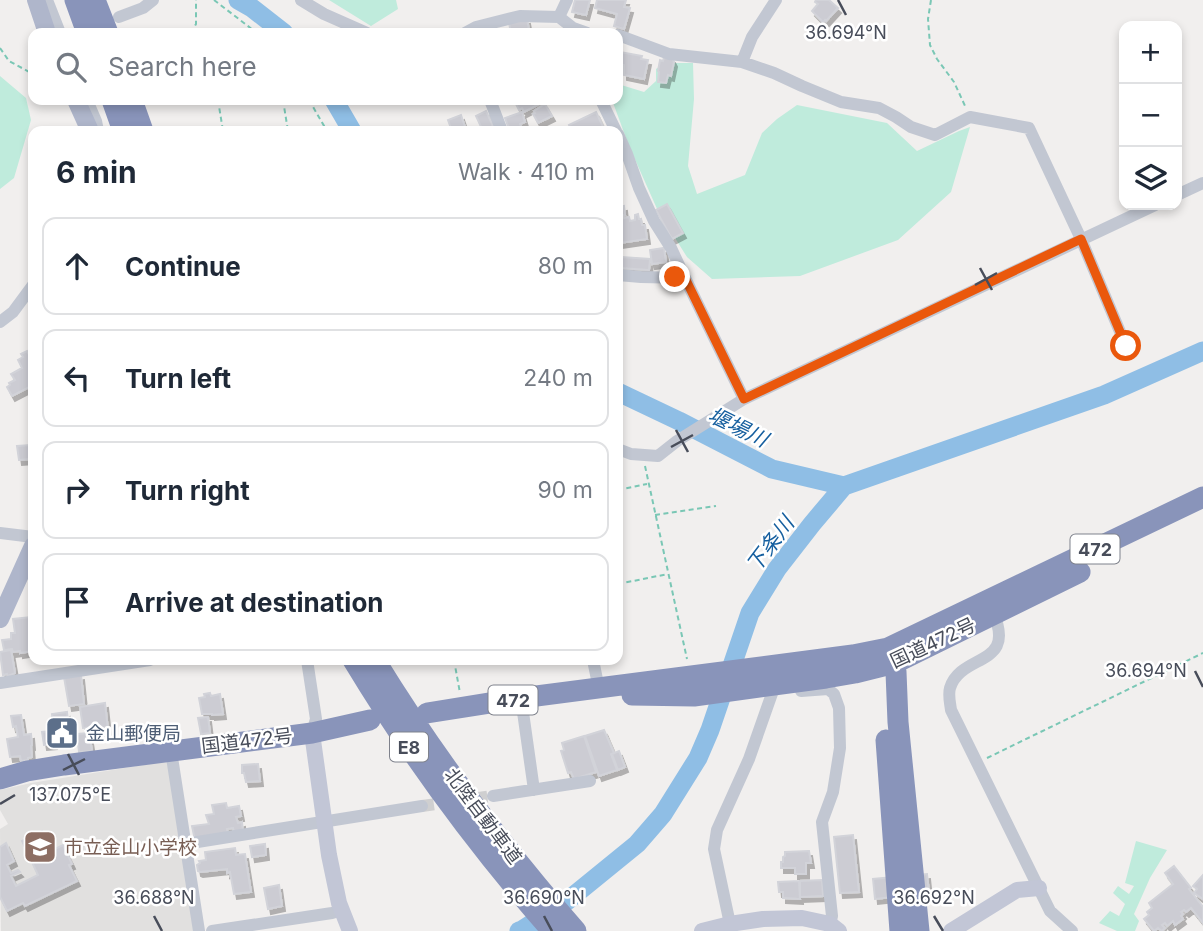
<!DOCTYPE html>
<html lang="en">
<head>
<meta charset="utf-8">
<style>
  :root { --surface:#fff; --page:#f6f6f7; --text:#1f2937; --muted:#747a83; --line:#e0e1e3 }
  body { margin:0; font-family:Inter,"Noto Sans JP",sans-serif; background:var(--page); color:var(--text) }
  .controls { position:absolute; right:21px; top:21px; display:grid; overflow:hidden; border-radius:14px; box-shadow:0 4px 10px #0003 }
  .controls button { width:63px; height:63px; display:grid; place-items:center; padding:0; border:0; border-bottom:2px solid var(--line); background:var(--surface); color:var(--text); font:35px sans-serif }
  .stop { position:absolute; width:21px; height:21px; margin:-16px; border:5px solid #ea580c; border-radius:50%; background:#fff }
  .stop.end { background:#ea580c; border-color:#fff; box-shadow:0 2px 7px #0008 }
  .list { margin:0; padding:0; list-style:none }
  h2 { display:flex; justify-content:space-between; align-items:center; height:91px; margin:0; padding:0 28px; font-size:30px }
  h2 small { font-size:23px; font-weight:400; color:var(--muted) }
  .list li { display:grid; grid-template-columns:46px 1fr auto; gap:21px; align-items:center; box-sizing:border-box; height:98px; margin:0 14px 14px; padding:0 14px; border:2px solid var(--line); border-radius:14px }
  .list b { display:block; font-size:26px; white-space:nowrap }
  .list em { font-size:23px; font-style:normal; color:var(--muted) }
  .icon { flex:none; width:38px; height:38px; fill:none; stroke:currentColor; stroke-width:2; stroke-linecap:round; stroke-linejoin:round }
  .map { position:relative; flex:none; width:1203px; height:931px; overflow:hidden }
  .search { position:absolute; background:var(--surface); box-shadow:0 4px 10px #0003; left:28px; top:28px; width:595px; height:77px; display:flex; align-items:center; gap:18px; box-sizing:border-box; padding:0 24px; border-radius:14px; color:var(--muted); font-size:26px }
  .panel { position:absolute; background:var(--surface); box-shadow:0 4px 10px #0003; left:28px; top:126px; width:595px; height:539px; border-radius:14px }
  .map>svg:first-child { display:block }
  .education { fill:#e1e0df }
  .green { fill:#bfebdc }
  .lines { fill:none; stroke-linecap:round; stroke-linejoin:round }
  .river { stroke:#8fbee5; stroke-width:19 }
  .building { fill:#ccccd3; stroke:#d2d3d9; stroke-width:2; filter:url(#shadow) }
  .street-tunnel { stroke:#cfcfd0; stroke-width:12; stroke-dasharray:12 6; stroke-linecap:butt }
  .path { stroke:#7ac7b5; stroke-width:2; stroke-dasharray:5 3.5; stroke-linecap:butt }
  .street { stroke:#c2c7d2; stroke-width:12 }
  .secondary { stroke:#c2c6d6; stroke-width:16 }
  .primary { stroke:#afb6cb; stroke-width:18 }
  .highway { stroke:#8994ba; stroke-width:21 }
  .route { stroke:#ea580c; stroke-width:9 }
  .ticks { fill:none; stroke:#484d5a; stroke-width:2.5 }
  .labels { text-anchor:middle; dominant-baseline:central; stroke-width:5; stroke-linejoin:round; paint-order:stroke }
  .shield { fill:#fff; stroke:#7f828c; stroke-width:2 }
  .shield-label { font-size:18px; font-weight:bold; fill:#484d5a }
  .street-label { font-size:19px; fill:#484d5a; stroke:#fff }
  .service-label { font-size:19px; fill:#4e5e75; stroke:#fff; text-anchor:start }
  .education-label { font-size:19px; fill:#785e54; stroke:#fff; text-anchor:start }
  .water-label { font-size:21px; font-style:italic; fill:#165f9f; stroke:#fff }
  .ticks-label { font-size:18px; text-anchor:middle; fill:#484d5a; stroke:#fff; stroke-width:5; stroke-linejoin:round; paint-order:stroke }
</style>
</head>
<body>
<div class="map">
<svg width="1203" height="931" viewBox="0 0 1203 931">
  <defs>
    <filter id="shadow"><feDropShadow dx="3" dy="5" stdDeviation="0" flood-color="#0004"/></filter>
  </defs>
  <rect width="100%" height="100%" fill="#f1efee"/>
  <path class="education" d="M168,761L195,931H1L0,829L8,824L0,810V790L31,783Z"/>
  <path class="green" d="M329,0H396L398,9L371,26Z
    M664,63H693L694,99L688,166L697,194L745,175L762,133L777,119L797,105L887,123L917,151L959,131L970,127L951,192L898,240L800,276L712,279L687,257L658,211L629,146L612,100H618V84L644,92L656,81V69Z
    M0,76L26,98L31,120L14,178L0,189Z
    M1136,841L1167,850L1150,878L1134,914L1139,921L1135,931H1117L1099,923L1110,911L1119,916L1125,904L1113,893L1118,886L1129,894L1134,886L1125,883Z"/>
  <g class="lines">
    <path class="river" d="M238,0L252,8L284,33
      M334,100L352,131
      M618,392L679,421L772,469L844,486
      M519,931L522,930L567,901L637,844L663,814L698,758L710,730L750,613L777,569L812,524L844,486L1104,395L1203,351"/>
  </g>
  <path class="building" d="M575,0H590L586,15L572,12Z
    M597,0H626L624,7L630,8L624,29L614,26L617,14L595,8Z
    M816,0H829L838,8L826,21L825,20L823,22L812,11L818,4L815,2Z
    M527,19L529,30L523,31V33H511L509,23Z
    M620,52L642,56L641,59L648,60L644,79L624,75V65L618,64Z
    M664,57L672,58L674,62L671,76L668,75L666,83L658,82L659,72L658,71L660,60L663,61Z
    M516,100H542L543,102L524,112L522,108L519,110L516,104L518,103Z
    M545,104L552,116L538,123L533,114L535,113L534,111Z
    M486,111L493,126L489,128L490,129L483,131L476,116Z
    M522,112L525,122L520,124L521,127L514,130L515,131H510L505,118Z
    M596,112L605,131H569L568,128L570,127L569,125Z
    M461,115L466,130L452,131L448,120Z
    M667,204L683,233L672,239L656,210Z
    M624,206L625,215H623L624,218L629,217L630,221L635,220V215L638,214L639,219H641L642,225H645L647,239L620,243L618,236V226H619L618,207Z
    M664,248L666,262L652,264L650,250Z
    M621,257L650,259L649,270L620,268Z
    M27,351L33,362V392L32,393L29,387L12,396L7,387L10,385L9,383L15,380L11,374L22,368L18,360L23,357L21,354Z
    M31,445V450L29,451L30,459L19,460L17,446Z
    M31,617L33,651L20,653V651L13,652L12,649L4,650L2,640L11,639V633H15L13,619Z
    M11,650L15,673L8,676L7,674L3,675L0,652Z
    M81,675L84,704L69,706L64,677Z
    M210,693L211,696L220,694L223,714L212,715V714H202L199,698L205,697L204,694Z
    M105,703L108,730L96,732L93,727L83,728L80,707Z
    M67,712L70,741L55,743L52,714Z
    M21,715L24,735L31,734L32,745L31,746L32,757L28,758V760L21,761L20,756L10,757L7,739L18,737L16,726L13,727L11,716Z
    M208,717L210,733L201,734L198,718Z
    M604,730L614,753L611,754L617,770L599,776L585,736Z
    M52,731L54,744L44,745L42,732Z
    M89,733L92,751L79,752L77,734Z
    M584,736L596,772L574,779L571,772L568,773L561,751L564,750L562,743Z
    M619,751L625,767L618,770L612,754Z
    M258,764L260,781L246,782L244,773H242V765Z
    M226,803L227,808L239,806L241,816L236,817L238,823L242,822L243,832L234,833L233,828L227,829L228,834L195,840L192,826L209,824L206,815L214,814L212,805Z
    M42,831L51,851L63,845L72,864L69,865L77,881L25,906L23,903L7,911L0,897V847L6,843L14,861L7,865L11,873L18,870L20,872L11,876L16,886L38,875L22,841Z
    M853,835L859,892L840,893L834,837Z
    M265,844L266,855L252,857L250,846Z
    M235,848L236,855L245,854L251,892L234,894L230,872L227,873V869L200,872L198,871L197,865L200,863L199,861L206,860L205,852Z
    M809,851L811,863H806V874H795V868H781V862H783V857L785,856V852Z
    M1174,866L1191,888L1189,889L1203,907V923L1191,908L1186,912L1184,910L1181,912L1183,914L1181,916L1183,919L1175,925L1173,921L1167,926L1165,923L1162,925L1165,928L1162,931L1158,928L1154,931L1144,919L1149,915L1147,912L1152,908L1149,903L1173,884L1165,873Z
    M927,874L929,893L875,899L873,879Z
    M1203,875V899L1194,893L1197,889L1193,886Z
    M822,880L823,896L800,897V881Z
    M799,881L800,899L783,898V892H779L778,882Z
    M279,885L282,906L268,909L264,888Z"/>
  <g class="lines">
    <path class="street-tunnel" d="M422,806L493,796"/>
    <path class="path" d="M214,0L257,33
      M931,0L928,19L930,45L937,59L954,82L966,108
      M191,33L196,24V0
      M0,48L9,61L33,74
      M218,100L223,131
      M283,100L288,131
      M309,100L327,131
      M645,466L687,659
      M618,490L647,484
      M655,515L716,506
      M618,584L668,574
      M454,660L460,693
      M987,758L1203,653"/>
    <path class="street" d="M47,0L60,33
      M301,0L324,14L367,33
      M119,17L143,8L153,0
      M559,17L567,0
      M465,33L476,27L520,16L559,17L573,28L587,33
      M618,35L669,54L742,62L774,73L802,86L841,102L879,108L896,117L911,127L935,135L970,117L1029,128L1081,239L1126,346
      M742,62L752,37L776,0
      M87,100L96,121L98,131
      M490,100L502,131
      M601,100L616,131
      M618,134L627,154L639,188L654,221L671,248L685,278
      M1177,195L1203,183
      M618,275L641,277L685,278L744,399
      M0,322L13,312L33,285
      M618,449L631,454L658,456L677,441L744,399L1155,205
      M0,533L33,537
      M992,610C1019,668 961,652 950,688C948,695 950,702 951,710L1050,911L1072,931
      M307,660L316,719L312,733
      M593,660L599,689
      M0,683L150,660
      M801,689V691L828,689L834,694L839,708L840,748L833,792L822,822L832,916L830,924
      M521,698L534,790
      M171,751L199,931
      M493,796L590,781
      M185,844L422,806
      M730,924L714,849L717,830L749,759L775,685
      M212,931L332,913L342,910"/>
    <path class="secondary" d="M312,733L329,855L339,903L350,931
      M702,931L730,924L763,919L802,918L830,924L839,931
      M951,931L1017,890L1039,888"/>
    <path class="primary" d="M36,0L47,33
      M76,100L90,131
      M0,619L33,546"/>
    <path class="highway" d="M75,0L87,33
      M95,0L108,33
      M112,100L123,131
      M132,100L143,131
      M889,650L896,672L898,722L919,931
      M353,660C411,756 478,847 552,931
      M375,660C434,756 502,846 576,931
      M632,695L694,696L826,678L855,673L895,663L1080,572
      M427,713L521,698L853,655L888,648L1203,497
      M886,740L900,931
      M0,779L27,771L64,765L312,733L370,720"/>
  </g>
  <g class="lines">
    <path class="route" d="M675,277L685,278L744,399L1081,239L1126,346"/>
  </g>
  <path class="ticks" d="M838,0L846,15M980,268L992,290M975,285L997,273M676,430L688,452M671,447L693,435M1195,671L1203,687M68,754L79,775M63,770L85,759M0,804L15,795M154,916L162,931M544,916L552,931M934,916L943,931"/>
  <defs>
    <symbol id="civic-square" viewBox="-11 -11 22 22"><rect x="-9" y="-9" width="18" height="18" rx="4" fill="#5c6f8a" stroke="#fff"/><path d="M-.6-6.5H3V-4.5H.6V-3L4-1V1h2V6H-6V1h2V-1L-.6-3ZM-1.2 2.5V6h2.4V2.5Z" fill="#fff"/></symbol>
    <symbol id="school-square" viewBox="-11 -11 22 22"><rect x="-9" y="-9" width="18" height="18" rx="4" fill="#8d6e63" stroke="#fff"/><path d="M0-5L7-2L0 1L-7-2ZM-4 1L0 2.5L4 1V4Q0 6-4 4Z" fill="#fff"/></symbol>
  </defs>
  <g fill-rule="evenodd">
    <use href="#civic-square" x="43" y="714" width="38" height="38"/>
    <use href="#school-square" x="21" y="828" width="38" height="38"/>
  </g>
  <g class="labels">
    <g class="shield">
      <rect x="1070.5" y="534.5" width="49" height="29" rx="5"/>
      <rect x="488.5" y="685.5" width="49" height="29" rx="5"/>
      <rect x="390" y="732.5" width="38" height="29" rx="5"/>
    </g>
    <g class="shield-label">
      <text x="1095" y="549">472</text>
      <text x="513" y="700">472</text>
      <text x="409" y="747">E8</text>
    </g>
    <g class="street-label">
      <text transform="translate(933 643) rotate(-25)">国道472号</text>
      <text transform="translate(247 741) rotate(-7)">国道472号</text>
      <text transform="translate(483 816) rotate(53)">北陸自動車道</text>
    </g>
    <g class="service-label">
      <text x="86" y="733">金山郵便局</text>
    </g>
    <g class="education-label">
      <text x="64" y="847">市立金山小学校</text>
    </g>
    <g class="water-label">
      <text transform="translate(738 427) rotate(26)">堰場川</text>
      <text transform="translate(770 544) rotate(-53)">下条川</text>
    </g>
  </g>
  <g class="ticks-label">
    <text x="846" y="39">36.694°N</text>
    <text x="1146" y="677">36.694°N</text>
    <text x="70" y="801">137.075°E</text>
    <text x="154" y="904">36.688°N</text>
    <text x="544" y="904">36.690°N</text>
    <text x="934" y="904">36.692°N</text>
  </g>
</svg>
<div class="controls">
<button>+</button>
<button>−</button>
<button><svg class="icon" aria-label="layers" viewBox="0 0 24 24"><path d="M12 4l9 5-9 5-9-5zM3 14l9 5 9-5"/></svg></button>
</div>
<div class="stop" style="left:1126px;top:346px"></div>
<div class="stop end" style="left:675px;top:277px"></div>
<div class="search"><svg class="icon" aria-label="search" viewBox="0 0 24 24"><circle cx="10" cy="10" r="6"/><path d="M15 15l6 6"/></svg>Search here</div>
<section class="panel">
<h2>6 min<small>Walk · 410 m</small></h2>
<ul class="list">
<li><svg class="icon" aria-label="ahead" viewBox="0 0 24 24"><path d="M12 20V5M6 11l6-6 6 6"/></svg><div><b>Continue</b></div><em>80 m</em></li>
<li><svg class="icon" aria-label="left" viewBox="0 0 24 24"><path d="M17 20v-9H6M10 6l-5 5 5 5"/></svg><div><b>Turn left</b></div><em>240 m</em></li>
<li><svg class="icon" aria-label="right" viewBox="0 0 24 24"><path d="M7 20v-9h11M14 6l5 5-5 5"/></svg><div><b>Turn right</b></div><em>90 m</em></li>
<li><svg class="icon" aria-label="arrive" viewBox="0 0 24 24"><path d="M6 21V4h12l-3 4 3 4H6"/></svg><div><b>Arrive at destination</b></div></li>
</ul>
</section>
</div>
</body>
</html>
